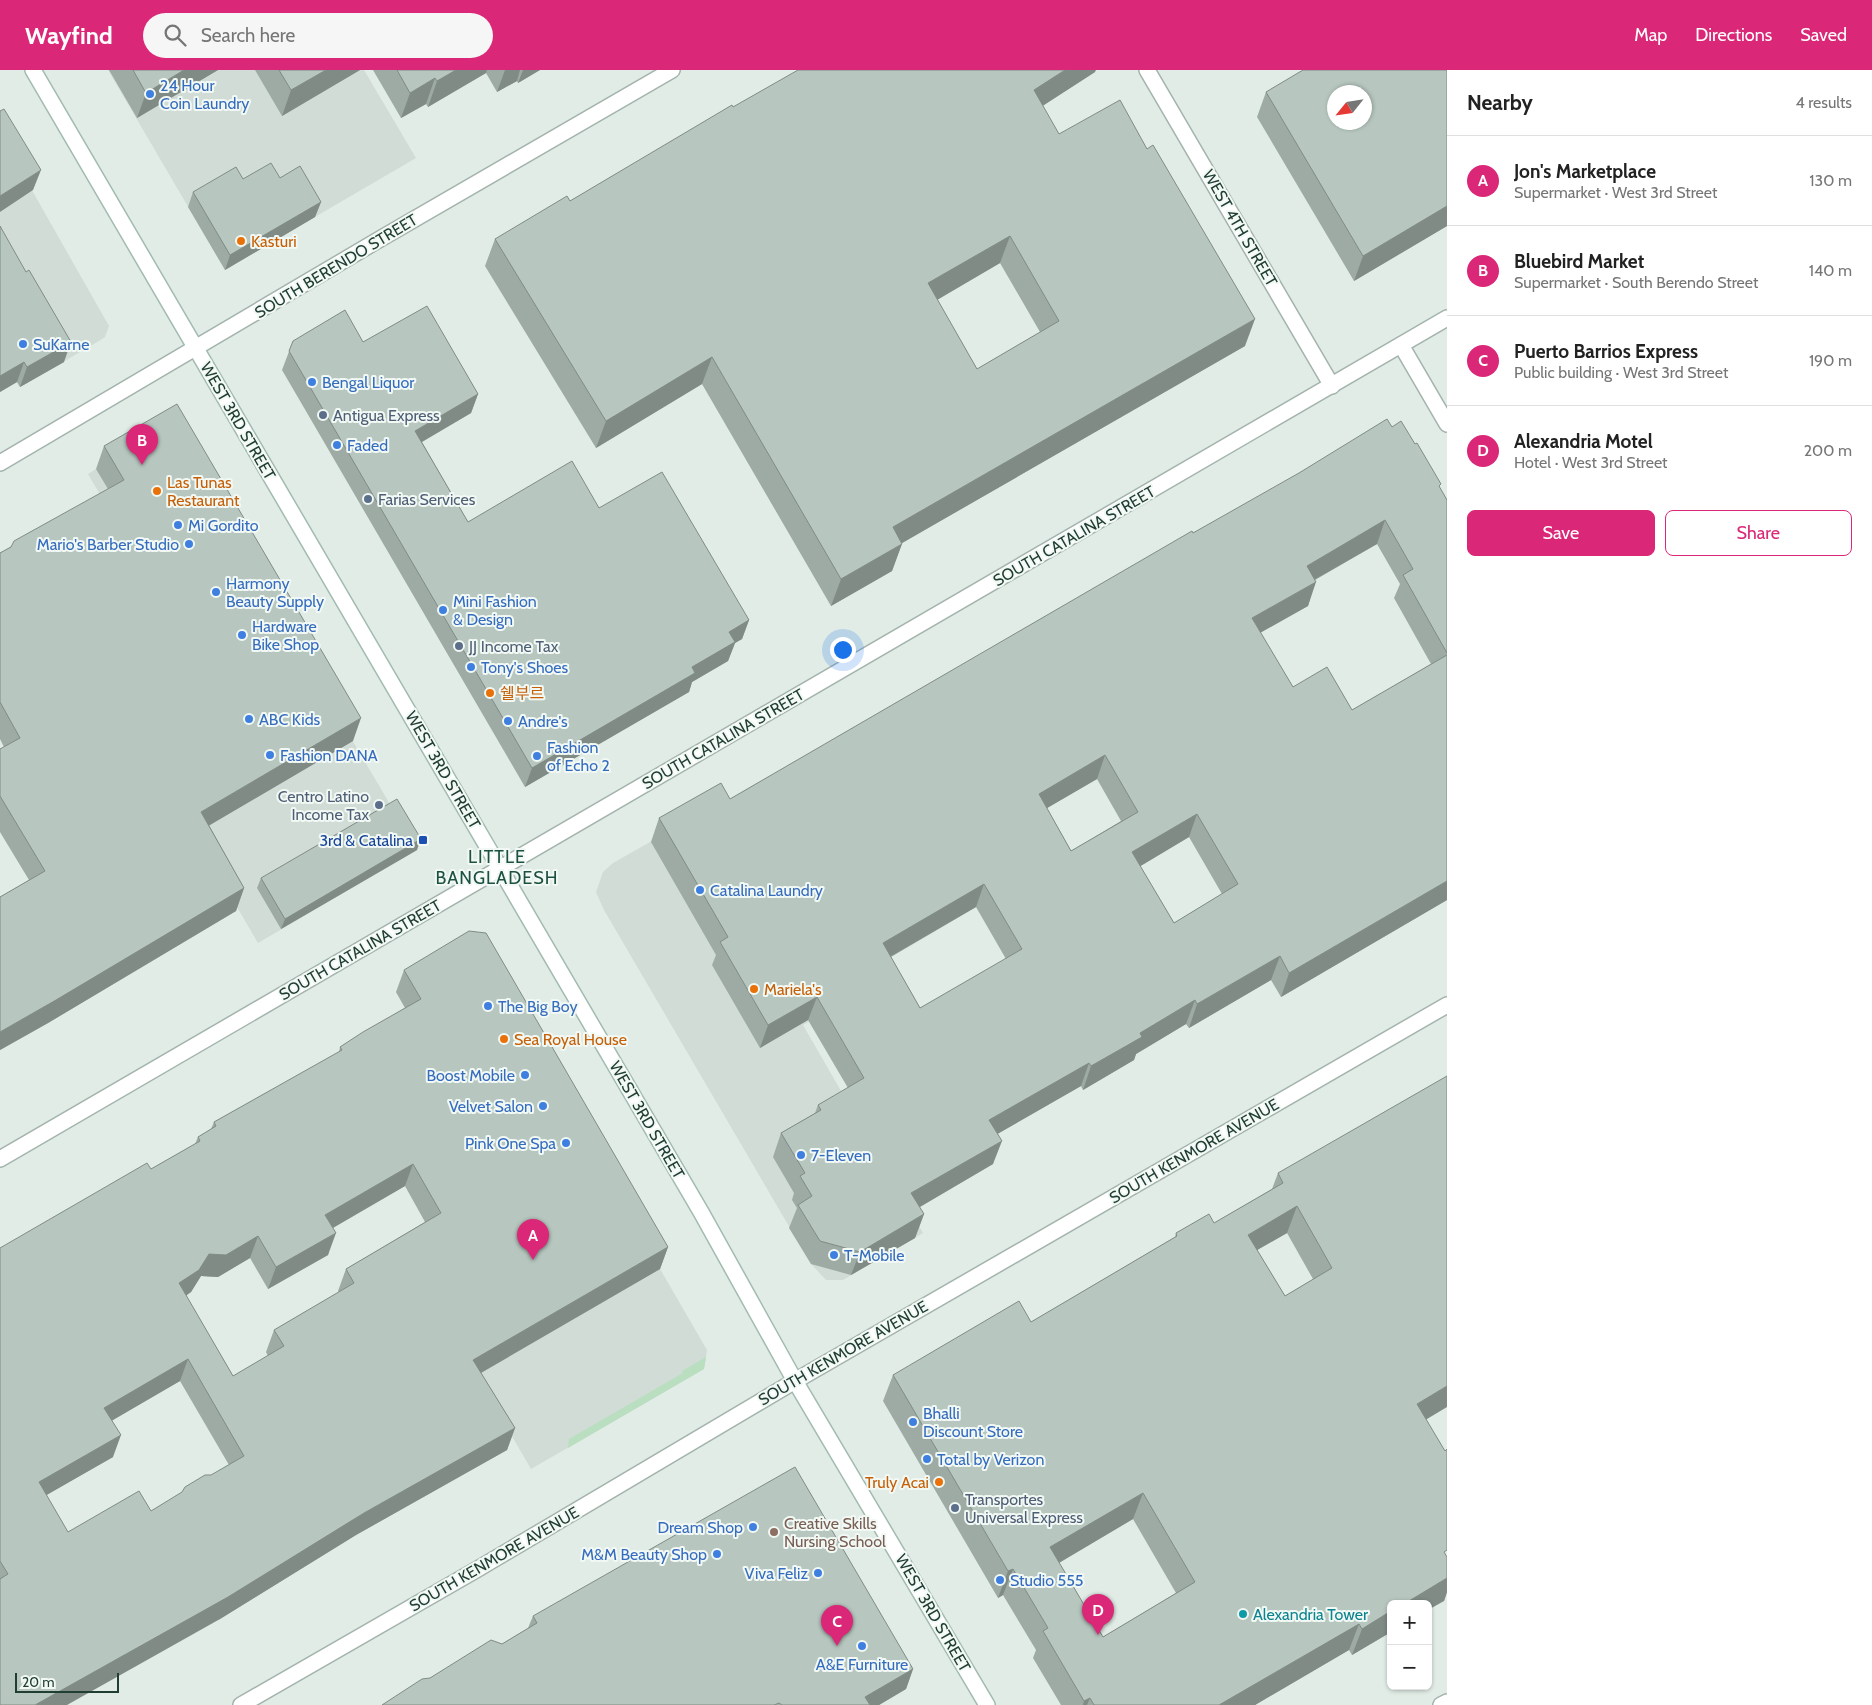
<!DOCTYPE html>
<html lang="en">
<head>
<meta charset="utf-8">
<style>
  :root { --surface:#fff; --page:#f6f6f6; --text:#222; --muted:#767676; --line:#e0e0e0; --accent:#db2777 }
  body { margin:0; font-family:Cabin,"Noto Sans KR",sans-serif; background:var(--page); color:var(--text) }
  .controls { position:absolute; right:15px; bottom:15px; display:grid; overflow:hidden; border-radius:8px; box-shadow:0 1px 4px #0004 }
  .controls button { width:45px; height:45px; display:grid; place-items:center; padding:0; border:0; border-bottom:1px solid var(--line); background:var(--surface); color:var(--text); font:25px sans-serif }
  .compass { position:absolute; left:1327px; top:15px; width:45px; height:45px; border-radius:50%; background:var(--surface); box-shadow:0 1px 4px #0004; rotate:240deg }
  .scale { position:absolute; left:15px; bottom:12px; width:104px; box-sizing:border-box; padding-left:5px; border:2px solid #213e33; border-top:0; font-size:14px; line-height:18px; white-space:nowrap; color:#213e33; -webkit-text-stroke:4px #f2f9f5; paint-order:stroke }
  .you { position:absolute; left:842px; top:579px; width:18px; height:18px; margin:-12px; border:4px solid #fff; border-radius:50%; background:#1a73e8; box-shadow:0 0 0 8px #1a73e833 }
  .badge { display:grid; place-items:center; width:32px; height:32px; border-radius:50%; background:var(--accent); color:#fff; font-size:16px; font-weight:700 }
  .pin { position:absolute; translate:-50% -41px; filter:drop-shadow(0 1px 2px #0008) }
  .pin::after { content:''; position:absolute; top:26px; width:18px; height:15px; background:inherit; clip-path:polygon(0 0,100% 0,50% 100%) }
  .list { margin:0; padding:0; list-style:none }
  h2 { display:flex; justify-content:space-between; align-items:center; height:65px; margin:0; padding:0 20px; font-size:21px }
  h2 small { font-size:16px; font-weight:400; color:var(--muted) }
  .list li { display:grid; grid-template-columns:32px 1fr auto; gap:15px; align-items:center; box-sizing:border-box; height:90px; padding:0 20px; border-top:1px solid var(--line) }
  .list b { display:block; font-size:19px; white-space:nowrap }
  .list p { margin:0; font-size:16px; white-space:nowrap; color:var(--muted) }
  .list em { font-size:16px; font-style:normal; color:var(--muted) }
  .actions { display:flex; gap:10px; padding:15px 20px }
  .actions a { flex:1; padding:11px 0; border:1px solid var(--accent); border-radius:8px; text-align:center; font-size:18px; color:var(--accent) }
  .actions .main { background:var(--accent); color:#fff }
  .icon { flex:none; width:28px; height:28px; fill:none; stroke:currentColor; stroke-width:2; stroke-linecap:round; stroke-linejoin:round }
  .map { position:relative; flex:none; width:1447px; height:1635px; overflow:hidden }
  header { display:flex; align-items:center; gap:30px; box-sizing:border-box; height:70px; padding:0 25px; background:var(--accent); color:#fff }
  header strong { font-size:24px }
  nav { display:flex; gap:28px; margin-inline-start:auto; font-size:18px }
  .search { width:350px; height:45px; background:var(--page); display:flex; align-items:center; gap:12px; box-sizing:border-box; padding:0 18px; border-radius:28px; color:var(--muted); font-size:19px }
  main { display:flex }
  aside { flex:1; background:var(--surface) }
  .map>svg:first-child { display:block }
  .built { fill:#d0dcd5 }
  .green { fill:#badec0 }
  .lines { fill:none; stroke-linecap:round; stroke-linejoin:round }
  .minor-casing { stroke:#a4b4ad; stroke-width:18 }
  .tertiary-casing { stroke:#a4b4ad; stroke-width:18 }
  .secondary-casing { stroke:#a2bbb0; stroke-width:18 }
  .minor { stroke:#fff; stroke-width:15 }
  .tertiary { stroke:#fff; stroke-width:15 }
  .secondary { stroke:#fff; stroke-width:15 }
  .wall { fill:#9daba4; fill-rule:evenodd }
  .shaded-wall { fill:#808b86 }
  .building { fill:#b7c7bf; stroke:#808b86; fill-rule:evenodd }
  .shop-dot { fill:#3f7fe0; stroke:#f2f9f5; stroke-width:2 }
  .food-dot { fill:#e8710a; stroke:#f2f9f5; stroke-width:2 }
  .service-dot { fill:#5c6f8a; stroke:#f2f9f5; stroke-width:2 }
  .transit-dot { fill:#1a4fb4; stroke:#f2f9f5; stroke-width:2 }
  .education-dot { fill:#8d6e63; stroke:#f2f9f5; stroke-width:2 }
  .culture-dot { fill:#0f9aa8; stroke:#f2f9f5; stroke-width:2 }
  .labels { text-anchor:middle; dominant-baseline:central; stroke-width:4; stroke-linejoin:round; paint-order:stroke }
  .shop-label { font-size:16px; fill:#366cbe; stroke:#f2f9f5; text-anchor:start }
  .street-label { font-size:16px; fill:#213e33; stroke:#f2f9f5 }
  .food-label { font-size:16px; fill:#c56008; stroke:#f2f9f5; text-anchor:start }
  .service-label { font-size:16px; fill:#4e5e75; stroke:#f2f9f5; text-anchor:start }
  .transit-label { font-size:16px; fill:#164399; stroke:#f2f9f5; text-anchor:end }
  .education-label { font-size:16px; fill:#785e54; stroke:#f2f9f5; text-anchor:start }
  .culture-label { font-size:16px; fill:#0d838f; stroke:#f2f9f5; text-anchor:start }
  .neighbourhood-label { font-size:18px; letter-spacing:1px; fill:#1c503f; stroke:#f2f9f5 }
</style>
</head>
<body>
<header>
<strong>Wayfind</strong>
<div class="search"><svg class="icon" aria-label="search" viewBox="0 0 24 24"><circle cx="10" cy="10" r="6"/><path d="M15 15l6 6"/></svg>Search here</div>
<nav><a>Map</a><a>Directions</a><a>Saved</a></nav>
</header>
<main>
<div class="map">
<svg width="1447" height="1635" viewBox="0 0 1447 1635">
  <rect width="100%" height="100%" fill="#e1ece6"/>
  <path class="built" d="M108,0H364L416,88L231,196L221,193Z
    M0,64L109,256L105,267L99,271L20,317L0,283Z
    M96,399L322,619L417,780L258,873L194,764L197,591L88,404Z
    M717,734L835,936L803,955L923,1163L843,1210H826L811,1194L604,840L596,822L603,802L613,793Z
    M461,883L478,885L707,1280L704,1299L531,1399L405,1182L511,1120L396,922Z"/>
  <path class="green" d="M706,1287L704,1299L568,1378L569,1369L683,1303L682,1301Z"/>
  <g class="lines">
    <defs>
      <path id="minor" d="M1147,0L1332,316
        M1401,275L1447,354
        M0,393L380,169L672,0
        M241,1635L476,1500L795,1311L1447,935
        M1441,1635L1447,1632"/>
      <path id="tertiary" d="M0,1089L1447,248"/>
      <path id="secondary" d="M33,0L701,1142L795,1311L987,1635"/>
    </defs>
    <use href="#minor" class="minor-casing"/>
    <use href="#tertiary" class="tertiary-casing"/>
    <use href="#secondary" class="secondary-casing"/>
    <use href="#minor" class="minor"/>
    <use href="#tertiary" class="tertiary"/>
    <use href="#secondary" class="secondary"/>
  </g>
  <path class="wall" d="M109,0H218L137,48Z
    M255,0H360L282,46Z
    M373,0H540L518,13L517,11L497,22L486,3L428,37L426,34L401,48Z
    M1447,0V156L1354,211L1257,47L1266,22Z
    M1095,2L1042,36L1059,64L1245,276L902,473L892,501L831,536L702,314L596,378L485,196L495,169L570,131L733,37ZM1000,193L1040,262L977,299L937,230Z
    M280,108L321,132L315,147L225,200L188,137L193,122L243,109Z
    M0,156L64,292L20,317L17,312L0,322Z
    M293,271L363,272L478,324L471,343L422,372L468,452L599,438L749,550L742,569L735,573L728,591L692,612L689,622L525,717L282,300Z
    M1392,357L1440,418L1447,430V830L1281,927L1271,910L1189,958L1186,954L1136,984L1134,990L1083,1020L1081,1016L997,1064L993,1094L919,1137L924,1144L915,1168L851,1205L811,1194L789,1158L797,1138L792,1130L794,1123L773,1087L781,1063L815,1043L818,1035L848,1018L808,950L760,978L712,895L716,885L651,772L659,748L730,729L1193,463ZM1377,474L1400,514L1394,528L1431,594L1352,640L1293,617L1260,562L1308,536L1315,510ZM1097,709L1121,751L1071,781L1047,738ZM1189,767L1222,824L1174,853L1140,796ZM976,837L1006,889L920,938L891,887Z
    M104,376L353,671L209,755L244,818L236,841L48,953L0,980V827L29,810L0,762V679L4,677L0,669V483L108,419L96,399Z
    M417,780L281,859L257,818L261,808Z
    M404,900L668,1177L660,1199L481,1303L515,1358L507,1380L356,1465L220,1549L0,1635V1178L151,1099L195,1074L198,1067L211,1059L214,1052L339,982L340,977L405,938L396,922ZM405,1116L425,1152L346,1199L338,1221L339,1222L274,1260L266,1282L268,1286L233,1306L186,1226L191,1222L201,1206L218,1207L250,1188L268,1219L328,1185L333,1158ZM180,1311L229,1395L151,1441L68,1462L46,1425L113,1387L112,1350Z
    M1278,1103L1426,1349L1447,1508V1522L1444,1531L1391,1534V1562L1352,1585L1349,1580L1255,1635H1061L1033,1588L1036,1580L1003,1525L998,1528L883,1331L893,1305L1031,1252L1175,1167L1176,1163L1214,1153L1272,1119ZM1287,1163L1313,1209L1285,1226L1257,1180ZM1133,1449L1176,1523L1103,1567L1059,1493Z
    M533,1546L913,1599L906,1619L879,1635H382L430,1608L502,1574L528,1558Z"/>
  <path class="shaded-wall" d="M184,0H218L137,48L146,23Z
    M326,0H360L282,46L291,20Z
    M456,0H487L486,3L428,37L437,11Z
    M505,0H520L517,11L497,22Z
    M523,0H540L518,13Z
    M1065,0H1096L1095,2L1024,48L1034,20Z
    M435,8L426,34L401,48L410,23Z
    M41,100L33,120L0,142V126Z
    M321,132L315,147L225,200L230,185Z
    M1447,136V156L1354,211L1363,186Z
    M1010,166L1000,193L918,241L928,213Z
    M1255,249L1245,276L883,484L893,457Z
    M71,272L64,292L20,317L27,297Z
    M712,287L702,314L596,378L606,351Z
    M24,292L17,312L0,322V306Z
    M478,324L471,343L408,380L415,361Z
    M1385,450L1377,474L1298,519L1307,496Z
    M902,474L892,501L831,536L841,509Z
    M1316,512L1308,536L1244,572L1252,548Z
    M749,550L742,569L735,573L728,591L692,612L689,622L525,717L532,698L692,597L729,562Z
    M361,648L353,671L193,765L201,742Z
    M1105,685L1097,709L1030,748L1039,724Z
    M1197,744L1189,767L1124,806L1132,782Z
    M421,769L417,780L281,859L285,849Z
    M1447,811V830L1281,927L1289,903Z
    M984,814L976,837L874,896L883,873Z
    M244,818L236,841L48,953L0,980V962Z
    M1280,886L1271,910L1189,958L1197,934Z
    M817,927L808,950L760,978L768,955Z
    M1195,930L1186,954L1136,984L1134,990L1083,1020L1091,996L1140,963Z
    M1089,993L1081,1016L980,1074L989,1050Z
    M1002,1071L993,1094L903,1147L911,1123Z
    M413,1094L405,1116L317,1167L325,1145Z
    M1297,1136L1287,1163L1238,1191L1248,1165Z
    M924,1144L915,1168L851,1205L860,1182Z
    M336,1163L328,1185L268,1219L276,1197Z
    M258,1166L250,1188L218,1207L201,1206L191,1222L171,1235L179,1213L209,1184Z
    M668,1177L660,1199L465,1312L473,1290Z
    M188,1289L180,1311L96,1360L104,1338Z
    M1447,1316V1337L1407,1361L1417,1334Z
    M515,1358L507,1380L356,1465L220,1549L67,1635H35L364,1443Z
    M121,1365L113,1387L31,1434L39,1412Z
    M1143,1423L1133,1449L1040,1504L1050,1477Z
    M1013,1499L1003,1525L998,1528L1008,1501Z
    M1447,1508V1522L1444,1531L1428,1540V1534H1404Z
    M1391,1541V1562L1352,1585L1362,1559Z
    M1359,1554L1349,1580L1255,1635H1219Z
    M913,1599L906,1619L879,1635H863L865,1627Z
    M1090,1628L1087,1635H1083L1084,1631Z"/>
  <path class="building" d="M133,0H184L146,23Z
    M279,0H326L291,20Z
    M397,0H456L437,11L435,8L410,23Z
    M798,0H1065L1034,20L1059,64L1120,30L1147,79L1153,75L1255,249L893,457L902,474L841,509L712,287L606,351L495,169L567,126L570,131L732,35L733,37ZM1010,166L1059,251L977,299L928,213Z
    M1303,0H1447V136L1363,186L1266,22ZM1334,22H1364V52H1334Z
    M4,39L41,100L0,126V41Z
    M271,93L280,108L300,96L321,132L230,185L193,122L236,97L243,109Z
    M0,156L26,202L29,200L71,272L27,297L24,292L0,306Z
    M427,236L478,324L415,361L468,452L572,391L599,438L662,402L749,550L729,562L735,572L692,597L695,603L532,698L289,281L293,271L345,240L363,272Z
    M177,334L361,648L201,742L244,818L56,930L0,962V827L45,801L0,726V679L20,668L0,632V483L11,477L14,471L124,410L104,376Z
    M1387,349L1392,357L1401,351L1415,374L1417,373L1441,414L1439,416L1447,430V583L1403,505L1413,499L1385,450L1307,496L1316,512L1252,548L1293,617L1327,597L1352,640L1447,585V811L1289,903L1280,886L1197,934L1195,930L1140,963L1142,967L1091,996L1089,993L989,1050L1002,1071L911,1123L924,1144L860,1182L820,1171L798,1135L812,1126L800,1106L805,1103L781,1063L821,1040L818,1035L864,1008L817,927L768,955L720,872L728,867L659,748L721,713L730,729L1192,461L1193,463L1299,403ZM1105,685L1138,742L1071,781L1039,724ZM1197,744L1238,814L1174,853L1132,782ZM984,814L1022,879L920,938L883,873Z
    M397,729L421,769L285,849L261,808Z
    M469,861L486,863L668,1177L473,1290L515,1358L364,1443L228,1527L35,1635H0V1509L8,1504L0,1491V1178L147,1093L151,1099L200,1071L198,1067L216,1056L214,1052L342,980L340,977L363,962L421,929L404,900ZM413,1094L441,1143L346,1199L354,1213L274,1260L284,1276L233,1306L179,1213L199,1200L209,1184L226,1185L258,1166L276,1197L336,1163L325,1145ZM188,1289L244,1386L211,1405H205L185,1417L182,1422L151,1441L139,1421L68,1462L39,1412L121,1365L104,1338Z
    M1447,1006V1316L1417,1334L1445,1381L1447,1379V1480L1444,1482L1447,1487V1508L1404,1534H1391V1541L1362,1559L1359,1554L1219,1635H1094L1090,1628L1084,1631L1043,1561L1048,1558L1013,1499L1008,1501L893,1305L1019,1231L1031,1252L1177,1166L1176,1163L1209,1144L1214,1153L1283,1113L1278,1103ZM1297,1136L1332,1198L1285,1226L1248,1165ZM1143,1423L1195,1512L1103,1567L1050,1477Z
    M795,1397L913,1599L865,1627L870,1635H782L779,1633L774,1635H382L422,1609L430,1608L491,1570L502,1574L537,1553L533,1546Z"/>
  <g class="shop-dot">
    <circle cx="150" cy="24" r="5"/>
    <circle cx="23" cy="274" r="5"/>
    <circle cx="312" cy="312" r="5"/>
    <circle cx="337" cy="375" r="5"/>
    <circle cx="178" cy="455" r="5"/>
    <circle cx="189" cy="474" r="5"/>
    <circle cx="216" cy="522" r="5"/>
    <circle cx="443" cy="540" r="5"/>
    <circle cx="242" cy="565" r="5"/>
    <circle cx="471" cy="597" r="5"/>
    <circle cx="249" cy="649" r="5"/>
    <circle cx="508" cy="651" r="5"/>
    <circle cx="270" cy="685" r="5"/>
    <circle cx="537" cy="686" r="5"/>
    <circle cx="700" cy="820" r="5"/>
    <circle cx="488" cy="936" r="5"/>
    <circle cx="525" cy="1005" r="5"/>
    <circle cx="543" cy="1036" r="5"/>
    <circle cx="566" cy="1073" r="5"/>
    <circle cx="801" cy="1085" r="5"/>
    <circle cx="834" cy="1185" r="5"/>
    <circle cx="913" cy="1352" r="5"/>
    <circle cx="927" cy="1389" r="5"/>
    <circle cx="753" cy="1457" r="5"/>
    <circle cx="717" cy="1484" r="5"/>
    <circle cx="818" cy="1503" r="5"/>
    <circle cx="1000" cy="1510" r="5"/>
    <circle cx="862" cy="1576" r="5"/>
  </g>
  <g class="food-dot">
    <circle cx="241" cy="171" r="5"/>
    <circle cx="157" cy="421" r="5"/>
    <circle cx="490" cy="623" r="5"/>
    <circle cx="754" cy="919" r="5"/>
    <circle cx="504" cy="969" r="5"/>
    <circle cx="939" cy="1412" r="5"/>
  </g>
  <g class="service-dot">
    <circle cx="323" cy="345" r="5"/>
    <circle cx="368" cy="429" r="5"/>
    <circle cx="459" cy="576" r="5"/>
    <circle cx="379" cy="735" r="5"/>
    <circle cx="955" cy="1438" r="5"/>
  </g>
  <rect class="transit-dot" x="418" y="765" width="10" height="10" rx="2.5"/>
  <circle class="education-dot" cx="774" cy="1462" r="5"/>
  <circle class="culture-dot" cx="1243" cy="1544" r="5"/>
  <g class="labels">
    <g class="shop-label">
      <text x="160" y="15">24 Hour<tspan x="160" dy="18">Coin Laundry</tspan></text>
      <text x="33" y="274">SuKarne</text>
      <text x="322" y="312">Bengal Liquor</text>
      <text x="347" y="375">Faded</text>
      <text x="188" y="455">Mi Gordito</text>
      <text x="179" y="474" text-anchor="end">Mario's Barber Studio</text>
      <text x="226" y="513">Harmony<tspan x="226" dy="18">Beauty Supply</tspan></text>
      <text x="453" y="531">Mini Fashion<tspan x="453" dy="18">&amp; Design</tspan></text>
      <text x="252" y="556">Hardware<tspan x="252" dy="18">Bike Shop</tspan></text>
      <text x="481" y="597">Tony's Shoes</text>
      <text x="259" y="649">ABC Kids</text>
      <text x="518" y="651">Andre's</text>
      <text x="547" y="677">Fashion<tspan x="547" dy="18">of Echo 2</tspan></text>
      <text x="280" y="685">Fashion DANA</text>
      <text x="710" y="820">Catalina Laundry</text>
      <text x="498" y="936">The Big Boy</text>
      <text x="515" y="1005" text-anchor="end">Boost Mobile</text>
      <text x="533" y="1036" text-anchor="end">Velvet Salon</text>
      <text x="556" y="1073" text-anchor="end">Pink One Spa</text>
      <text x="811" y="1085">7-Eleven</text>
      <text x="844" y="1185">T-Mobile</text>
      <text x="923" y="1343">Bhalli<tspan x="923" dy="18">Discount Store</tspan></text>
      <text x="937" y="1389">Total by Verizon</text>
      <text x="743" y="1457" text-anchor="end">Dream Shop</text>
      <text x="707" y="1484" text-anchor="end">M&amp;M Beauty Shop</text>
      <text x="808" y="1503" text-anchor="end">Viva Feliz</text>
      <text x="1010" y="1510">Studio 555</text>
      <text x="862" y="1594" text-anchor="middle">A&amp;E Furniture</text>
    </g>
    <g class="street-label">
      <text transform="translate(1240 158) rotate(60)">WEST 4TH STREET</text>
      <text transform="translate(336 196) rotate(-31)">SOUTH BERENDO STREET</text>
      <text transform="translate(238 351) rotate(60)">WEST 3RD STREET</text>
      <text transform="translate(1074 466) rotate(-30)">SOUTH CATALINA STREET</text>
      <text transform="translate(723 669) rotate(-30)">SOUTH CATALINA STREET</text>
      <text transform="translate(443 700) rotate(60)">WEST 3RD STREET</text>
      <text transform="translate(360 880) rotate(-30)">SOUTH CATALINA STREET</text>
      <text transform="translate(647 1050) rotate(60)">WEST 3RD STREET</text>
      <text transform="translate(1194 1081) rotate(-30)">SOUTH KENMORE AVENUE</text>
      <text transform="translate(843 1283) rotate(-30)">SOUTH KENMORE AVENUE</text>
      <text transform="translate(494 1489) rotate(-30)">SOUTH KENMORE AVENUE</text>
      <text transform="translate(933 1543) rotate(60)">WEST 3RD STREET</text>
    </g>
    <g class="food-label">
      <text x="251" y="171">Kasturi</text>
      <text x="167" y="412">Las Tunas<tspan x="167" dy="18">Restaurant</tspan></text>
      <text x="500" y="623">쉘부르</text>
      <text x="764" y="919">Mariela's</text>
      <text x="514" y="969">Sea Royal House</text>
      <text x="929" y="1412" text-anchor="end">Truly Acai</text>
    </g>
    <g class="service-label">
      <text x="333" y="345">Antigua Express</text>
      <text x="378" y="429">Farias Services</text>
      <text x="469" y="576">JJ Income Tax</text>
      <text x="369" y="726" text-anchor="end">Centro Latino<tspan x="369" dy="18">Income Tax</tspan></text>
      <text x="965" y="1429">Transportes<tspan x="965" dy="18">Universal Express</tspan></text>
    </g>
    <g class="transit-label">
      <text x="413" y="770">3rd &amp; Catalina</text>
    </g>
    <g class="education-label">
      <text x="784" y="1453">Creative Skills<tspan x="784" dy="18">Nursing School</tspan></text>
    </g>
    <g class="culture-label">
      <text x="1253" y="1544">Alexandria Tower</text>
    </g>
    <g class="neighbourhood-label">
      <text x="497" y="787">LITTLE<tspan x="497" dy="21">BANGLADESH</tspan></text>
    </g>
  </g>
</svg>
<div class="controls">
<button>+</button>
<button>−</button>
</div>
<svg class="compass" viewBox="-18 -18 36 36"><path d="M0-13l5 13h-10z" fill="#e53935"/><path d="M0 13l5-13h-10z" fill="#767676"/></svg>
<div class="scale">20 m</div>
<div class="you"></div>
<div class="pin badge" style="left:533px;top:1190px">A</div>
<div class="pin badge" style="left:142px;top:395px">B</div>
<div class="pin badge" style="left:837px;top:1576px">C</div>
<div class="pin badge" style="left:1098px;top:1565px">D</div>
</div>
<aside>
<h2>Nearby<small>4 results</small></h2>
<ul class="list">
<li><span class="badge">A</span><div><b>Jon's Marketplace</b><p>Supermarket · West 3rd Street</p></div><em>130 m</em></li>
<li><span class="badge">B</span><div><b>Bluebird Market</b><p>Supermarket · South Berendo Street</p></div><em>140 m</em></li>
<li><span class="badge">C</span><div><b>Puerto Barrios Express</b><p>Public building · West 3rd Street</p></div><em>190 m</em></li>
<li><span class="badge">D</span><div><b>Alexandria Motel</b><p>Hotel · West 3rd Street</p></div><em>200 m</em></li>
</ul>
<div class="actions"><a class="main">Save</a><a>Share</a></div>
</aside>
</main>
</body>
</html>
